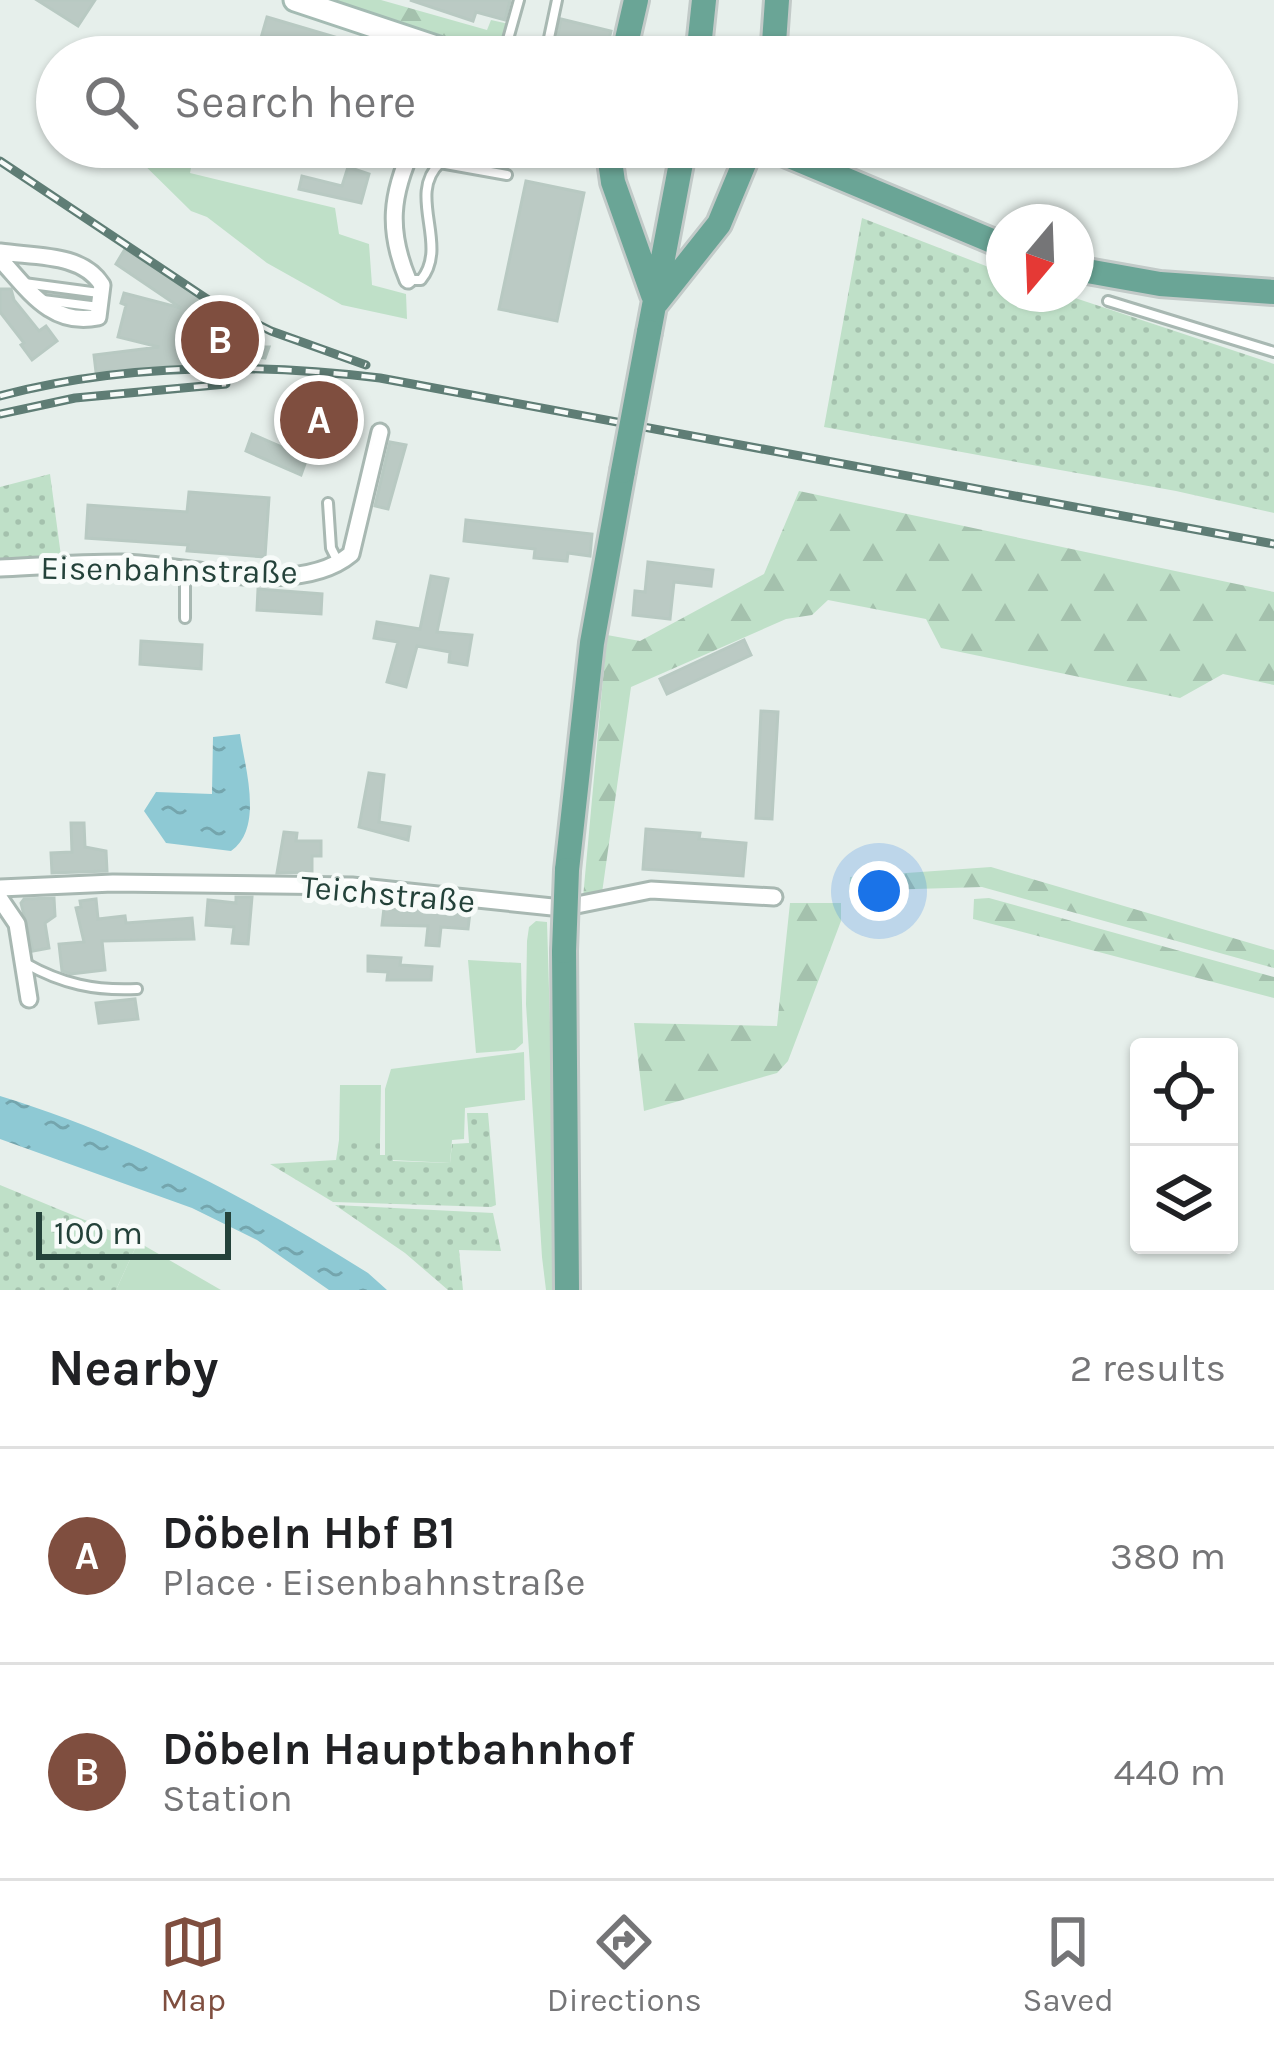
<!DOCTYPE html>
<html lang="en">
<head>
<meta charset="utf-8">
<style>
  :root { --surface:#fff; --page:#f2f2f2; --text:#202124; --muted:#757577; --line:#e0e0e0; --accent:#7f4e3f }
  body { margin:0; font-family:Karla,sans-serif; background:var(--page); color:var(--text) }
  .controls { position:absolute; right:36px; bottom:36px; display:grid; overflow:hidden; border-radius:12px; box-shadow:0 3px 9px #0004 }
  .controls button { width:108px; height:108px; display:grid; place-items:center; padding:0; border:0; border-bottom:3px solid var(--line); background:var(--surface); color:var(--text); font:60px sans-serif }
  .compass { position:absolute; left:986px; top:204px; width:108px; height:108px; border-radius:50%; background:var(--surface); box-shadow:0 3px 9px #0004; rotate:199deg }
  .scale { position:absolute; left:36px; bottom:30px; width:195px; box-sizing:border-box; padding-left:12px; border:6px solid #24423a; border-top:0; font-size:33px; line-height:42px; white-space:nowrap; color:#24423a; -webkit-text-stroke:9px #f7fbf9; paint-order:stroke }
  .you { position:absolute; left:879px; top:891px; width:42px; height:42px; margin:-30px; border:9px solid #fff; border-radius:50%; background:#1a73e8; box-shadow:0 0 0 18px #1a73e833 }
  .badge { display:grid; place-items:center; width:78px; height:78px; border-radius:50%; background:var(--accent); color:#fff; font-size:39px; font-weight:700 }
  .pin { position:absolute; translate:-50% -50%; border:6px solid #fff; box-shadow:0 3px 12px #0006 }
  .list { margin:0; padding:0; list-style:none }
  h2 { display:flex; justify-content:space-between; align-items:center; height:156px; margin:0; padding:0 48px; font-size:51px }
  h2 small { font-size:39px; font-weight:400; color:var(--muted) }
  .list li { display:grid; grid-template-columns:78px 1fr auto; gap:36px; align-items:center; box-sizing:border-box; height:216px; padding:0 48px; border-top:3px solid var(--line) }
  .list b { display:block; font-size:45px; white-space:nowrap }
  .list p { margin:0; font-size:39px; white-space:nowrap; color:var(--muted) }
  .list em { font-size:39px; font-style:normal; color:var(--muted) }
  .icon { flex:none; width:66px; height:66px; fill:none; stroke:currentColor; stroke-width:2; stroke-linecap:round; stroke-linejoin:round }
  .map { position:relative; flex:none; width:1274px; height:1290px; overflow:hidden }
  .search { position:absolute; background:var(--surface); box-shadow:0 3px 9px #0004; left:36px; right:36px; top:36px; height:132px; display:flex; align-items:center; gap:30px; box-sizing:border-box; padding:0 42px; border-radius:66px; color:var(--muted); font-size:45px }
  .sheet { height:588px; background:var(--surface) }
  nav { display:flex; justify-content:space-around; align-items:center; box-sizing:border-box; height:168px; border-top:3px solid var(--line); background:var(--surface); font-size:33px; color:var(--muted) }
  nav a { display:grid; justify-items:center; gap:6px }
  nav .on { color:var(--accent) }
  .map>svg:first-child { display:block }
  .green { fill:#bfe0c8 }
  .forest { fill:url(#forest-firs) }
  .garden { fill:url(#garden-dots) }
  .water { fill:url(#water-ripples) }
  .building { fill:#bbcac4; stroke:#b8c9c2; stroke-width:3 }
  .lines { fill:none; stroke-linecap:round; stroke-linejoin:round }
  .lane-casing { stroke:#a8b8b2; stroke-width:14 }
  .street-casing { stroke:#a8b8b2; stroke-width:21 }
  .secondary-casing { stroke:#a4bbb3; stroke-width:27 }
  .primary-casing { stroke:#c2cac8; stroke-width:30 }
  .lane { stroke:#fff; stroke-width:8 }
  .street { stroke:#fff; stroke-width:15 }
  .secondary { stroke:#fff; stroke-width:21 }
  .primary { stroke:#6aa596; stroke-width:24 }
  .rail-casing { stroke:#5f7d75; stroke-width:9 }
  .rail { stroke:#f7fbf9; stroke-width:4.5; stroke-dasharray:14; stroke-linecap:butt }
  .primary-bridge-casing { stroke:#c2cac8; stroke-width:30; stroke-linecap:butt }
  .primary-bridge { stroke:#6aa596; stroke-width:24 }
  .labels { text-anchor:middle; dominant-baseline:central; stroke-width:10; stroke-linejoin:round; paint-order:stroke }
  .street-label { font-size:33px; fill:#24423a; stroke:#f7fbf9 }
</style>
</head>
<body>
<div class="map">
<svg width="1274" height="1290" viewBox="0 0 1274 1290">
  <defs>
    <pattern id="forest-firs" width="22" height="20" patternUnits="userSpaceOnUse" patternTransform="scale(3)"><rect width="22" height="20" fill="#bfe0c8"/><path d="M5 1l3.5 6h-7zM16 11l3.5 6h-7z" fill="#a4c1ad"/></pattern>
    <pattern id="garden-dots" width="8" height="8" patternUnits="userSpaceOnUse" patternTransform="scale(3)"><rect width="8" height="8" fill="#bfe0c8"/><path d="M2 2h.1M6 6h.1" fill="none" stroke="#a4c1ad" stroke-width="1.8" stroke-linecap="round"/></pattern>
    <pattern id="water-ripples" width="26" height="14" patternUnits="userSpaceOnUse" patternTransform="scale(3)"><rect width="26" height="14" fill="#8ec9d4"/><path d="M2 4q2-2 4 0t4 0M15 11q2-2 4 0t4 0" fill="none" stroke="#74a5ad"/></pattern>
  </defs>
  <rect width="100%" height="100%" fill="#e6efeb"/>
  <path class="green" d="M126,147H195L190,173L335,208L339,234L369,244L372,285L406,294L407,319L342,305L267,263L207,217L191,211Z
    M536,921L547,922L558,1290H546L542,1257L526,1004L527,941L529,927Z
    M468,960L521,963L523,1043L515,1050L476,1053Z
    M524,1052L525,1100L465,1108L464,1139L452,1140L450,1163L393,1160L385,1155V1089L391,1069Z
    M340,1085H381L380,1140H339Z
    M138,1242L221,1290H116Z"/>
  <path class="forest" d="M323,0H381L487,30L491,20L509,24L502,53Z
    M799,491L1274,592V685L1223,674L1180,698L941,648L926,619L828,600L812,615L786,619L631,687L602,893L583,898L607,635L640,641L764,574Z
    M991,867L1274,950V968L982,887L849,891L850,877Z
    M989,898L1274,977V998L973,919L974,899Z
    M790,903H841V921L788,1061L777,1073L644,1111L634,1023L777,1026Z"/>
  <path class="garden" d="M862,218L1004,273V294H1063L1274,364V513L1176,491L824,427Z
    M50,474L61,556L0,559V487Z
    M467,1113H488L496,1205L491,1207L333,1202L270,1164L336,1160L339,1140H380V1155H392L393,1161L450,1163L452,1144L469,1143Z
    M0,1185L138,1242L116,1290H0Z
    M335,1205L493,1213L501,1251L459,1250L463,1290H448L405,1253Z"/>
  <path class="water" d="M240,734C245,768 264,828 231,851L166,843L144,811L156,792L212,794L213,737Z
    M0,1096C133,1137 251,1199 368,1273L387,1290H329L257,1240L192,1208L0,1139Z"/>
  <path class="building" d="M37,0H95L78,26Z
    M410,0H509L510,1L505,20L476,12L473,21Z
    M267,17L362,45L361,48L380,53L379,57H325L261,38Z
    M561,19L611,31L606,52L557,40Z
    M348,167L369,174L361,203L299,189L302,176L342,186Z
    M526,181L584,193L557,321L499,309Z
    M125,249L257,332L253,344L205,321L199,347H269L265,358L252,356L251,363L96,372L94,355L159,347L118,337L126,305L121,303L124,293L181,308L116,264Z
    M0,289H11L14,300L39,331L46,326L57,341L32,360L21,345L24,343L0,312Z
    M306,398H331V443H306Z
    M252,434L307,458L301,475L246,451Z
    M390,442L406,445L388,509L375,506Z
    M189,492L269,498L265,557L187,551L188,545L86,538L88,505L187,512Z
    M466,520L592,534L590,556L568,553L567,561L534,558L535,549L464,541Z
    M648,562L713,570L711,586L674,582L670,619L633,615L635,591L645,592Z
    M431,576L448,579L437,632L472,635L467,665L449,662L450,652L417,646L406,687L387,682L398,642L374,638L377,622L420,629Z
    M258,589L322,594L321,614L257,610Z
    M744,640L751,655L667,694L660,679Z
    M141,641L202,645L201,669L140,664Z
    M761,711L778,712L772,819L756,818Z
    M369,773L384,775L379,822L410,827L408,840L359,827Z
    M71,823H84L85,847L106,851L107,871L52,873L51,853L72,852Z
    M646,829L700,833L699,839L746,843L743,876L643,869Z
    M284,832L297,833L296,841H321V856H312V872L277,873Z
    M236,897H252L248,944L232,943L234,927L206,925L208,900L236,903Z
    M54,898L55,916L45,923L49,948L33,951L21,903L24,899Z
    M96,899L98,919L125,916L126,923L192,918L194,939L102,941L105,970L71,974L62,971L59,944L84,942L76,908L81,907L80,901Z
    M414,906L470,912L468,929L441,927L439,946L426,945L428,926L382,925L384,908L413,912Z
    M368,956L401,958L400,965L432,967L431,980H387L388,972L368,971Z
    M135,999L138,1019L99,1023L96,1003Z"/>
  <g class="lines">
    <defs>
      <path id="lane" d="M503,57L519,0
        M545,57L557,0
        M408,280H421C450,245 406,195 440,163L507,175
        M24,283L99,293
        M43,300L99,307
        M1108,301L1274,352
        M328,503L331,548L337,560
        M185,618V571
        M25,963C62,984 95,991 137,989"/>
      <path id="street" d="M0,252C35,257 82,253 102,285L98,317C51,327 28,289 0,259
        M408,280C387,230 391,194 413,147
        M0,568C40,566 81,563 122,563C187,564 297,599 351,554L380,432
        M0,888L113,883L352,886L562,908L651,890L774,897
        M0,899L17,924L29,999"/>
      <path id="secondary" d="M295,0L466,57"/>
      <path id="primary" d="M623,57L636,0
        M698,57L704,0
        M773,57L777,0
        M608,147L613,182L653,295
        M768,147L1004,246
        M1076,269L1160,284L1274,292
        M657,302L719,224L751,147
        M649,332L684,147
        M567,870L592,643L623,471
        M564,951L567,1290"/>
    </defs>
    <use href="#lane" class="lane-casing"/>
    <use href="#street" class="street-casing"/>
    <use href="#secondary" class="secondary-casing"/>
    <use href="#primary" class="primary-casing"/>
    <use href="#lane" class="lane"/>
    <use href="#street" class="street"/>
    <use href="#secondary" class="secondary"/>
    <use href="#primary" class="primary"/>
    <defs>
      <path id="rail" d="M0,161L210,301L271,331L366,365
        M0,396C124,363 253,363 380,378L1274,544
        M0,414L75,398L226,384"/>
    </defs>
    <use href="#rail" class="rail-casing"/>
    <use href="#rail" class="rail"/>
    <defs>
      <path id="primary-bridge" d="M623,471L649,332
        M564,951L567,870"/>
    </defs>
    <use href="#primary-bridge" class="primary-bridge-casing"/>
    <use href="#primary-bridge" class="primary-bridge"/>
  </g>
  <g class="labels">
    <g class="street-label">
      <text transform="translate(169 570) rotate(1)">Eisenbahnstraße</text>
      <text transform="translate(388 894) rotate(5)">Teichstraße</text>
    </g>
  </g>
</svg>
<div class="controls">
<button><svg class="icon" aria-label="locate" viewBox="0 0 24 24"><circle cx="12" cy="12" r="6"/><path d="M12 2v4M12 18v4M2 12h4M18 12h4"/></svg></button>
<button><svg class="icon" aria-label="layers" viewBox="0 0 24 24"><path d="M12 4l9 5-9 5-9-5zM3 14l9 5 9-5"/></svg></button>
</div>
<svg class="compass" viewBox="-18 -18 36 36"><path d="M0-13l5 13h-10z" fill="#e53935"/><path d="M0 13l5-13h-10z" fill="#757577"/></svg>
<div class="scale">100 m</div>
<div class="you"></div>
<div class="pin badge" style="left:319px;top:420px">A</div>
<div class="pin badge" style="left:220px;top:340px">B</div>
<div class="search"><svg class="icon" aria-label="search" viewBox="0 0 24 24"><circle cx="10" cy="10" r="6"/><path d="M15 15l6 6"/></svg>Search here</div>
</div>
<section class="sheet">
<h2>Nearby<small>2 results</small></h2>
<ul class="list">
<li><span class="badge">A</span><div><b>Döbeln Hbf B1</b><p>Place · Eisenbahnstraße</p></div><em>380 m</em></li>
<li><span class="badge">B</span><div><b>Döbeln Hauptbahnhof</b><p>Station</p></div><em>440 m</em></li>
</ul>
</section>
<nav>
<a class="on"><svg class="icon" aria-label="map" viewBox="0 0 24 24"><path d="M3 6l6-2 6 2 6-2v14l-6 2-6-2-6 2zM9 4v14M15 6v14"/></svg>Map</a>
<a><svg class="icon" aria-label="directions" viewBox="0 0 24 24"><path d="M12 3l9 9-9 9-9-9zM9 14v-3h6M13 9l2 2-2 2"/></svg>Directions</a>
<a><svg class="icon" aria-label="saved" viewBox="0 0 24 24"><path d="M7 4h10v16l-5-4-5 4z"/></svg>Saved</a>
</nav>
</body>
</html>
